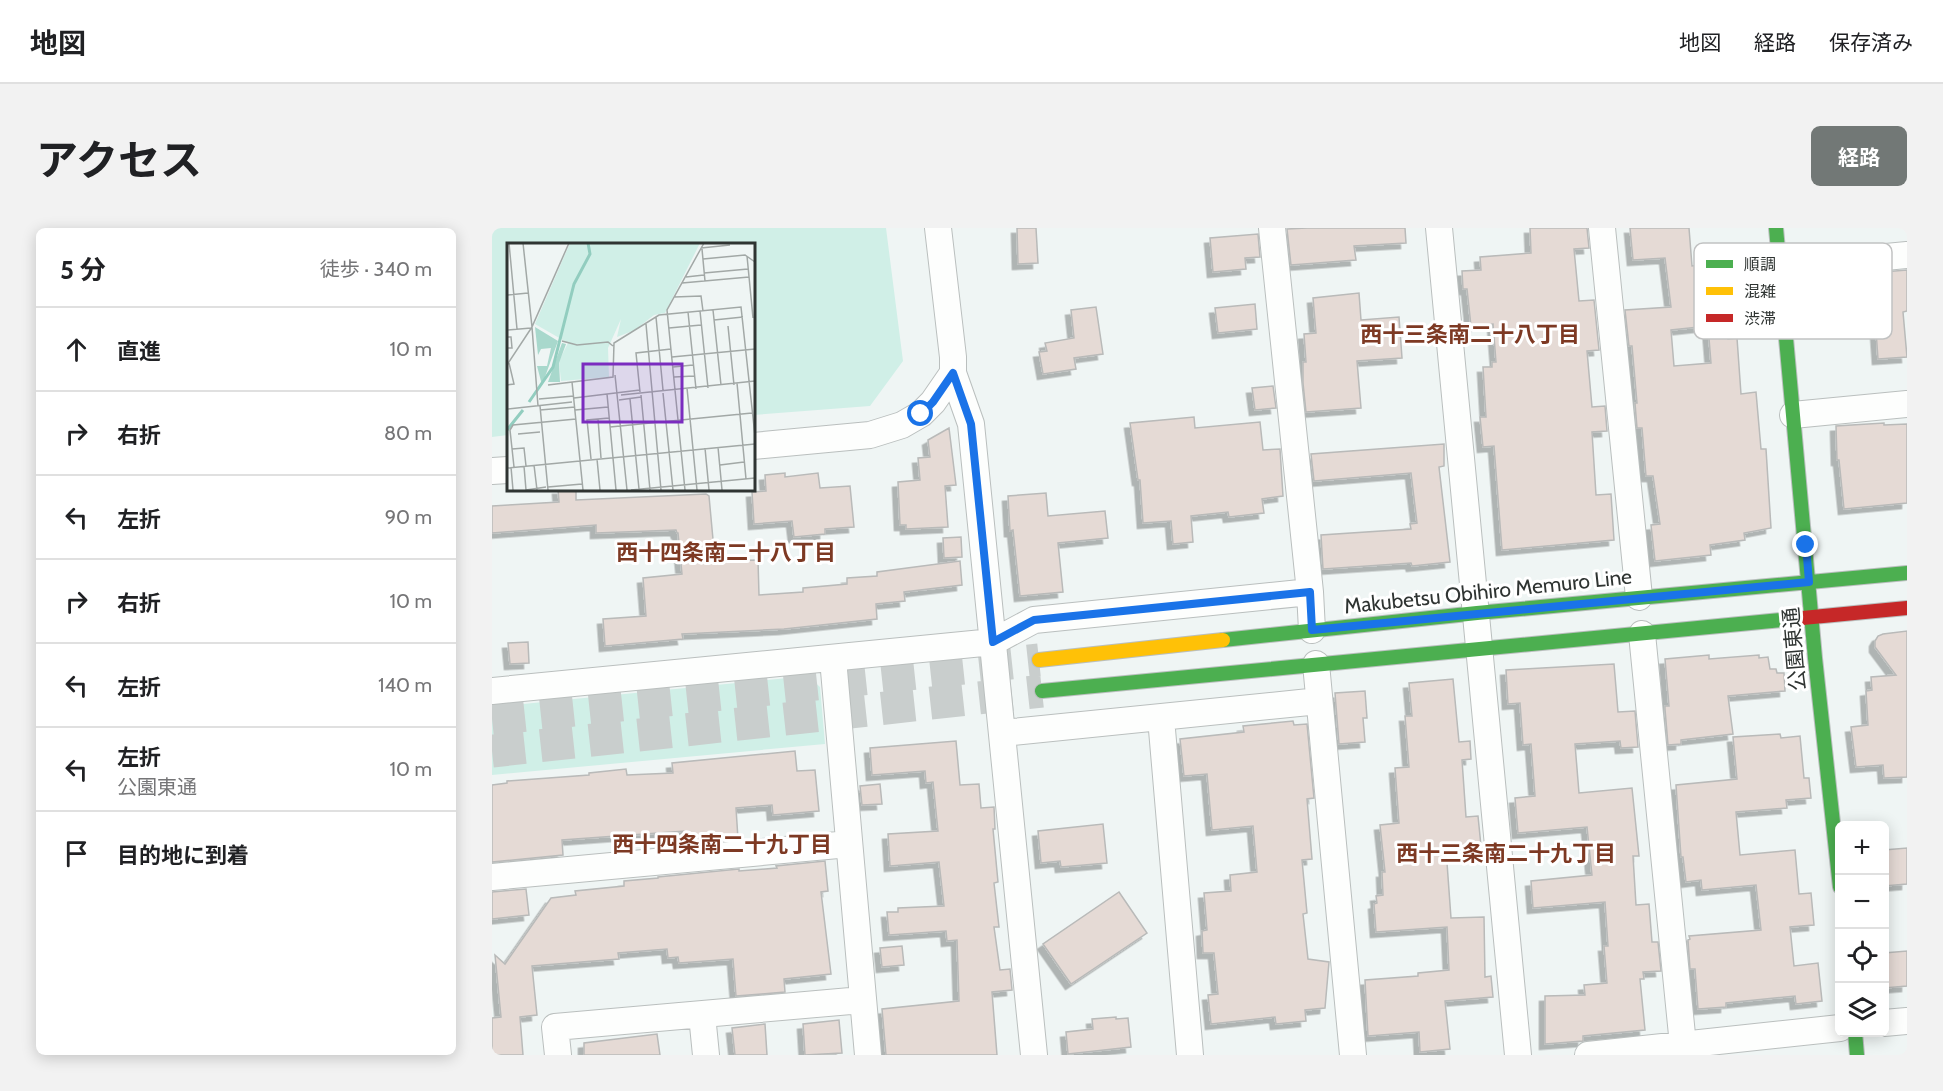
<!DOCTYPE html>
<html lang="ja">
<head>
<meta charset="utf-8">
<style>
  :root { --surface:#fff; --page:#f2f2f2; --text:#202124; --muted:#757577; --line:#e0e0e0; --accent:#727876 }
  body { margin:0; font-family:Cabin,"Noto Sans JP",sans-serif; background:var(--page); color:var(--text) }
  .controls { position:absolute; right:18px; bottom:18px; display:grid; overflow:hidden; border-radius:9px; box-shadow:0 3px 15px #0003 }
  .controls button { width:54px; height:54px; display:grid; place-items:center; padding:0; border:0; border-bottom:2px solid var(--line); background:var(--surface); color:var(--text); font:30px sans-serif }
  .stop { position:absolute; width:18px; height:18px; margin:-14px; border:4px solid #1a73e8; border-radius:50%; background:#fff }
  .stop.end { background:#1a73e8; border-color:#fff; box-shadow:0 2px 6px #0008 }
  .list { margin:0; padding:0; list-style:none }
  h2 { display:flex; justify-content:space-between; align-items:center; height:78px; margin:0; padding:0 24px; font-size:26px }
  h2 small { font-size:20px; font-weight:400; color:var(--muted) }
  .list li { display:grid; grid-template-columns:39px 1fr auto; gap:18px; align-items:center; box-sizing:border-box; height:84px; padding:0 24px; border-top:2px solid var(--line) }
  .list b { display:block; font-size:22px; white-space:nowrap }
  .list p { margin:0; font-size:20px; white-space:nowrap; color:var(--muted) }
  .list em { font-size:20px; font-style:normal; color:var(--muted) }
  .icon { flex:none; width:33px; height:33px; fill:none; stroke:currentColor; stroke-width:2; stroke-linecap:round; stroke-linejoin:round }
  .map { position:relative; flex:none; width:1415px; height:827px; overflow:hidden; border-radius:9px }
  header { display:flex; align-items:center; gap:36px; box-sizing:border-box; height:84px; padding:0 30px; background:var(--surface); border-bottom:2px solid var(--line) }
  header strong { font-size:28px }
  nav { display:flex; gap:33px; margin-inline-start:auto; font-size:21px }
  .intro { display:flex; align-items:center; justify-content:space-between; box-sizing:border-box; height:144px; padding:0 36px }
  h1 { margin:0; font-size:42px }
  .button { padding:15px 27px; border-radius:9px; background:var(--accent); color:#fff; font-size:21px; font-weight:700 }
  main { display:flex; gap:36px; padding:0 36px }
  aside { flex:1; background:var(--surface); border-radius:9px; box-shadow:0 3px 15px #0003 }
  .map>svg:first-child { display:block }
  .green { fill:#d0efe7 }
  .building { fill:#e5dad5; stroke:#b9bab9; stroke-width:1.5; fill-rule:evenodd; filter:url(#shadow) }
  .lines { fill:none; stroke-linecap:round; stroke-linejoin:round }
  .primary-tunnel { stroke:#c9cecd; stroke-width:33; stroke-dasharray:33 16; stroke-linecap:butt }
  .street-casing { stroke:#babfbe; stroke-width:28 }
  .fast-casing { stroke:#babfbe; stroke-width:16 }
  .slow-casing { stroke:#babfbe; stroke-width:16 }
  .jam-casing { stroke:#babfbe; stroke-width:16 }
  .street { stroke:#fdfefd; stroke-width:26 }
  .fast { stroke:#4caf50; stroke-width:14 }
  .slow { stroke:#ffc107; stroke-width:14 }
  .jam { stroke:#c62828; stroke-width:14 }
  .route { stroke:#1a73e8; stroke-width:8 }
  .labels { text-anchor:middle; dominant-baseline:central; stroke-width:6; stroke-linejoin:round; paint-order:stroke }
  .street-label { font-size:21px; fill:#2f3432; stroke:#fff }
  .neighbourhood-label { font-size:22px; font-weight:bold; fill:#7d3923; stroke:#fff }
  .inset-river { fill:none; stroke:#92cdbf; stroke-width:3 }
  .inset-road { fill:none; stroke:#a2a8a6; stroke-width:1.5 }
  .view { fill:#7b2cbf; fill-opacity:0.15; stroke:#7b2cbf; stroke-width:3 }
  .inset-edge { fill:none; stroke:#2f3432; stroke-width:3 }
  .key { fill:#fff; stroke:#c1c2c2; stroke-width:1.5 }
  .key-label { font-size:16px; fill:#2f3432 }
</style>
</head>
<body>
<header>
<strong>地図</strong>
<nav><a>地図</a><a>経路</a><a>保存済み</a></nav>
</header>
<div class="intro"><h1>アクセス</h1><a class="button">経路</a></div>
<main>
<aside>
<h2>5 分<small>徒歩 · 340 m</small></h2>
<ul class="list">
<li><svg class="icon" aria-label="ahead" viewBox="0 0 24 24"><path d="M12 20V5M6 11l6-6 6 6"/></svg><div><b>直進</b></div><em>10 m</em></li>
<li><svg class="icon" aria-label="right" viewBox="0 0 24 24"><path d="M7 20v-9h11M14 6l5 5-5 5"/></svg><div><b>右折</b></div><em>80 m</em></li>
<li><svg class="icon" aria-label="left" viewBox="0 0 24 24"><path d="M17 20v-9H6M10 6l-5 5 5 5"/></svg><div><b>左折</b></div><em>90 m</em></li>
<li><svg class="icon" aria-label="right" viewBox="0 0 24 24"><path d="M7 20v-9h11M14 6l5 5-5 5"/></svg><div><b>右折</b></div><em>10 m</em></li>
<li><svg class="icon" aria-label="left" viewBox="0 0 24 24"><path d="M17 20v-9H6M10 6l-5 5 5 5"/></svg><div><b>左折</b></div><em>140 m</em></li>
<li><svg class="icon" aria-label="left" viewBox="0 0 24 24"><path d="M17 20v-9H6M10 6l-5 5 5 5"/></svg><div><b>左折</b><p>公園東通</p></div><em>10 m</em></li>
<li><svg class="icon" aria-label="arrive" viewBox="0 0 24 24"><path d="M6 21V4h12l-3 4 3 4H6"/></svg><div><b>目的地に到着</b></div></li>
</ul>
</aside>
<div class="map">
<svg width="1415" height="827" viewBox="0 0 1415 827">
  <defs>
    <filter id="shadow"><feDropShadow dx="-5.5" dy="5.5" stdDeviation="0" flood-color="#0004"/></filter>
  </defs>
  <rect width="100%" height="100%" fill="#eff5f4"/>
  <path class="green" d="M0,0H394L411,133L378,178L261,187V16H16V207L0,209Z
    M316,448L328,459L333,516L0,547V479Z"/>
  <path class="building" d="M525,0H544L546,35L526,36Z
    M815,0H913L914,15L862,18L864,32L799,37L795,1Z
    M1038,0H1095L1097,20L1082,21L1087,73L1102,72L1107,122L1095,123L1100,179L1113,178L1115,203L1100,204L1104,267L1119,266L1122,312L1010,322L1002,218L991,219L988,189H994L991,139H1000V134H1004L1001,96L979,98L975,61H971L970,43L989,42L988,29L1039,25Z
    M1138,0H1197L1200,38L1252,33L1253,57L1231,59L1236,111L1245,110L1249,166L1264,164L1269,221H1274L1279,300L1252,305L1253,312L1218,317L1219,327L1163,333L1159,297L1168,296L1161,248H1154L1150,200H1145L1143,175H1145L1140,118H1137L1133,82L1179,79L1173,30L1141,32ZM1216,98L1219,135L1182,138L1179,102Z
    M766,6L768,29L753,30L754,41L721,44L718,10Z
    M1415,42V83L1411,84L1415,129L1386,131L1383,88L1366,90L1364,73L1339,75L1337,53L1379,49V45Z
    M867,65L869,92L907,89L910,130L865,133L869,180L814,184L811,155V134H814L812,106L824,105L821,70Z
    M763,76L765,101L726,105L723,80Z
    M604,79L611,126L582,130L584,141L551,146L547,124L555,123L553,115L582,110L579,82Z
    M781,158L784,180L763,182L760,160Z
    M702,189L703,200L768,194L771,222L788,221L791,268L770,271L772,285L737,289L736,284L699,288L701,314L681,316L679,293L651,295L648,252H646L638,195Z
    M1392,195V197L1415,196V275L1352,281L1347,232H1345L1344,198Z
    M457,200L464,257L453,258L456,299L414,301V297H408L406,254L428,252L426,230L438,229L436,212Z
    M952,216V238L947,239L958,334L920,338L919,335L831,341L829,307L919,301L918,296L925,295L919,245L822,253L819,226Z
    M293,245V249L326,245L328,260L358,258L362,299L333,301V306L302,309L300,293L262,296L260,264L274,263L273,247Z
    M66,261H84V272L214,266L217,268L223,333L266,332L267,367L311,364V360L355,356V350L385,348V344L468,333L470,357L412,364L413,373L384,376L385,391L292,401L190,406L191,411L113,418L111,391L154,388L151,350L190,346L186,305H185L184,302L104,305V297L0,305V278L67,274Z
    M554,265L556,288L613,283L616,310L566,315L571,364L528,368L521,302L518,303L516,268Z
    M469,309L470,329L452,330L451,310Z
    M1415,403V549L1392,550L1391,537L1364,539L1359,499L1376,497L1374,463L1380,462L1379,449L1404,447L1383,419V413L1386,408L1391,406Z
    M36,414L37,435L18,436L16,415Z
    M1217,427V431L1267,427V430L1276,429L1278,441H1284L1285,445H1292L1293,463L1236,468L1241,506L1189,512V516L1176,517L1173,481V478H1177L1173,431Z
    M1122,436L1126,484L1143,483L1146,519L1129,520L1128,513L1083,516L1087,565L1140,560L1147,628H1141L1144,677L1157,676L1160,714H1166L1169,743L1151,744L1152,751H1148L1153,802L1091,808V813L1053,816V768L1093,767L1092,757L1115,755L1112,718H1116L1113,674L1041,680L1039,653L1100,647L1095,599L1026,605L1023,570L1043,568L1039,516L1031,517L1028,475L1016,476L1014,442Z
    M961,451L967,514L978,513L979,531L970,532L974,589L986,588L989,618L954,621L959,690L992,689L993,749L999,748L1001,769L953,773L958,821L928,824L927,804L876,808L873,752L926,748V745L957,742L955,699L884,704L882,676L885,675L884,668L891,667L890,644H893L888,597L907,595L903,540L917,539L913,488H920L917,455Z
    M873,463L875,490H871L873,514L847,516L843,465Z
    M801,493L802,497L815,496L822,570L815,571L820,631L810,632L815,685L811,686L816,731L837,734L833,780L813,782L814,793L784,796L783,789L719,796L716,767L726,766L722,725H711L710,703L715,702L712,665L739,663L738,647L765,644L761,598L720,602L715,546L692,548L688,511L752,504L751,498Z
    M1288,506L1289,510L1308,508L1312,550H1317L1319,570L1294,572L1295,580L1244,584L1248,627L1303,622L1307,666L1319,665L1322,697L1298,699L1302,738L1326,735L1330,773L1304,776L1303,768L1234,775V779L1206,781L1203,741H1198L1196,712L1198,711L1197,708L1269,702L1264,657L1210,662L1209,652L1194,654L1191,629H1189L1184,557L1245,551L1241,509Z
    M464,513L468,557L487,556L489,580L502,579L503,601H501L506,654L502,655L507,699H502L508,742L518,741L520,762L500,764L505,827H394L390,781L467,773L465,712L455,713L454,703L397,707L395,684H406V680L452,678L447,634L398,638L396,606L446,603L441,554L434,555L433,543L380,547L378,520Z
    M303,523L305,543L323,542L327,583L281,587L280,577L244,580L246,611L194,616L193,603L70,612L71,627L0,634V557L15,555V553L97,547V545L134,541L135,547L181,545L180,535Z
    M388,556L390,576L370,577L368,558Z
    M611,596L615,635L569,639L568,633L549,635L546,603Z
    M1415,620V656L1392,658V622Z
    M333,633L336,663L329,664L339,746L292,751L293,764L244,768L241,731L187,735L186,729L176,730L175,721L126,725L127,731L40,738L45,787L28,789L31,827H0V790L9,789L3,727L13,736L59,670L84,667L83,663L132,658V653L166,650V649L247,641V643L285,640L284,638Z
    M34,661L37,687L0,691V664Z
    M627,664L655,705L579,756L551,716Z
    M410,718L412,737L390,739L388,720Z
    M1415,723V758L1392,760V725Z
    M624,789V791L636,790L639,819L576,826L574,804L601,801L600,791Z
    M347,792L350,825L313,827L311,796Z
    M273,796L275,827H243L240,800Z
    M165,806L168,827H92V815Z"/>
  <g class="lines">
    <path class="primary-tunnel" d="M0,491L547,432
      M0,523L550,463"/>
    <defs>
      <path id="street" d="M780,0L818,364L820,402
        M947,0L1026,827
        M1110,0L1147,369
        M1289,39L1415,27
        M461,145L479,196L542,827
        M1301,187L1415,176
        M261,218L378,207L410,197L429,186L441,174L461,145V129L446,0
        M0,243L16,242
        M1150,406L1192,827
        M341,431L376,827
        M824,436L861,827
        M0,463L501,414L542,392L818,364
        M669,490L698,827
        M511,505L827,473
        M0,649L357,616
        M210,787L214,827
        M1392,795L1415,793
        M66,827L63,799L370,772
        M1096,827L1348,800"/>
      <path id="fast" d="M1284,0L1323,430L1348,659
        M731,412L985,385L1415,345
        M550,463L1300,391
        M1363,804L1365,827"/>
      <path id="slow" d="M547,432L731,412"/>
      <path id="jam" d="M1300,391L1415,380"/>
    </defs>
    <use href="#street" class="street-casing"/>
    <use href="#fast" class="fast-casing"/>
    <use href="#slow" class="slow-casing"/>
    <use href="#jam" class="jam-casing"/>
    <use href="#street" class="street"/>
    <use href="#fast" class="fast"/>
    <use href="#slow" class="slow"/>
    <use href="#jam" class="jam"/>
  </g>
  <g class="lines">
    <path class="route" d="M429,186L441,174L461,145L479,196L501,414L542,392L818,364L820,402L1317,354L1314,317"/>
  </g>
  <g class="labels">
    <g class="street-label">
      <text transform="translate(996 363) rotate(-6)">Makubetsu Obihiro Memuro Line</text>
      <text transform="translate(1302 421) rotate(-95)">公園東通</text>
    </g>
    <g class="neighbourhood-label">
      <text x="978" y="106">西十三条南二十八丁目</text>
      <text x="234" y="324">西十四条南二十八丁目</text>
      <text x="230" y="616">西十四条南二十九丁目</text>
      <text x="1014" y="625">西十三条南二十九丁目</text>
    </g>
  </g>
  <g transform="translate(15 15)">
    <rect width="248" height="248" fill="#eff5f4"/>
    <path d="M63,0H193L158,70L147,72L128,87L110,94L114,76L101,105L102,134L54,138L52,118L61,100L28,81Z" fill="#d0efe7"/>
    <path d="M28,84L51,98L35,142L30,123H40L44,105L34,106L31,112ZM55,100L59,101L52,120L53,139H41Z" fill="#a8d8cc"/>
    <path class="inset-river" d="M22,159L46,124L67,41L83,11L81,0M0,187L16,167"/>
    <path class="inset-road" d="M2,0L10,86M194,5L223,2M195,6L198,38M240,13L246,75M196,16L238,12L248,19M197,30L241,26M179,34L197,32M175,40L242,34M0,52L21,50M167,54L194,53L196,68M206,67L214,142M193,68L201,145M181,69L189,146M149,74L156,147M207,77L236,74M139,81L154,247M221,83L227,142M162,85L194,82M0,87L24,85M0,94H4L5,105H0M55,98L70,102L101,99L106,103M165,114L248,106M0,122L25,84L16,0M166,124L186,122M108,132L120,247M167,134L187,133M65,139L76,247M230,140L239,236M0,142L7,141L2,120M41,142L106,134L107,100L152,72L234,64L248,193M180,145L190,247M133,149L129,110L164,106M156,150L166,247M100,151L109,247M114,152L248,138M134,152L143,247M67,155L133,147M32,156L67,153M123,156L132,246M112,157L134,154M31,163L25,84L62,0M33,163L41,247M0,166L65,159M33,167L68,164M68,167L101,164M91,176L94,215M103,184L245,170M11,191L33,189M211,204L215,247M198,205L202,247M5,206L17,205L19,223M84,216L80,177L102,175M90,216L93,247M27,222L30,247M213,222L237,219M17,223L19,247M4,224L6,247M7,224L3,187L6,182L69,176M0,225L248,201M41,244L75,241M19,247L39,244M124,247L248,235M178,247L160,67L197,0"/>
    <path class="view" d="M76,121H175V179H76Z"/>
    <rect width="248" height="248" class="inset-edge"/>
  </g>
  <rect x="1202" y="15" width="198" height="96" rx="9" class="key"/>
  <rect x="1214" y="32" width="27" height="8" fill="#4caf50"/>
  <rect x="1214" y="59" width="27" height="8" fill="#ffc107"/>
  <rect x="1214" y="86" width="27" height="8" fill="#c62828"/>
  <g class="key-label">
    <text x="1252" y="42">順調</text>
    <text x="1252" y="69">混雑</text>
    <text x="1252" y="96">渋滞</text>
  </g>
</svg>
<div class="controls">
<button>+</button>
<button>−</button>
<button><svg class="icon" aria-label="locate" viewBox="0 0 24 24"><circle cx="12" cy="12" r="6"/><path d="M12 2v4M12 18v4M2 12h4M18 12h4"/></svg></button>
<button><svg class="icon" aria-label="layers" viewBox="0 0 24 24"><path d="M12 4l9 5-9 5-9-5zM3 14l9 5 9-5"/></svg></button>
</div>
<div class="stop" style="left:429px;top:186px"></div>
<div class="stop end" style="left:1314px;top:317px"></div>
</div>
</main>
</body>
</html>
